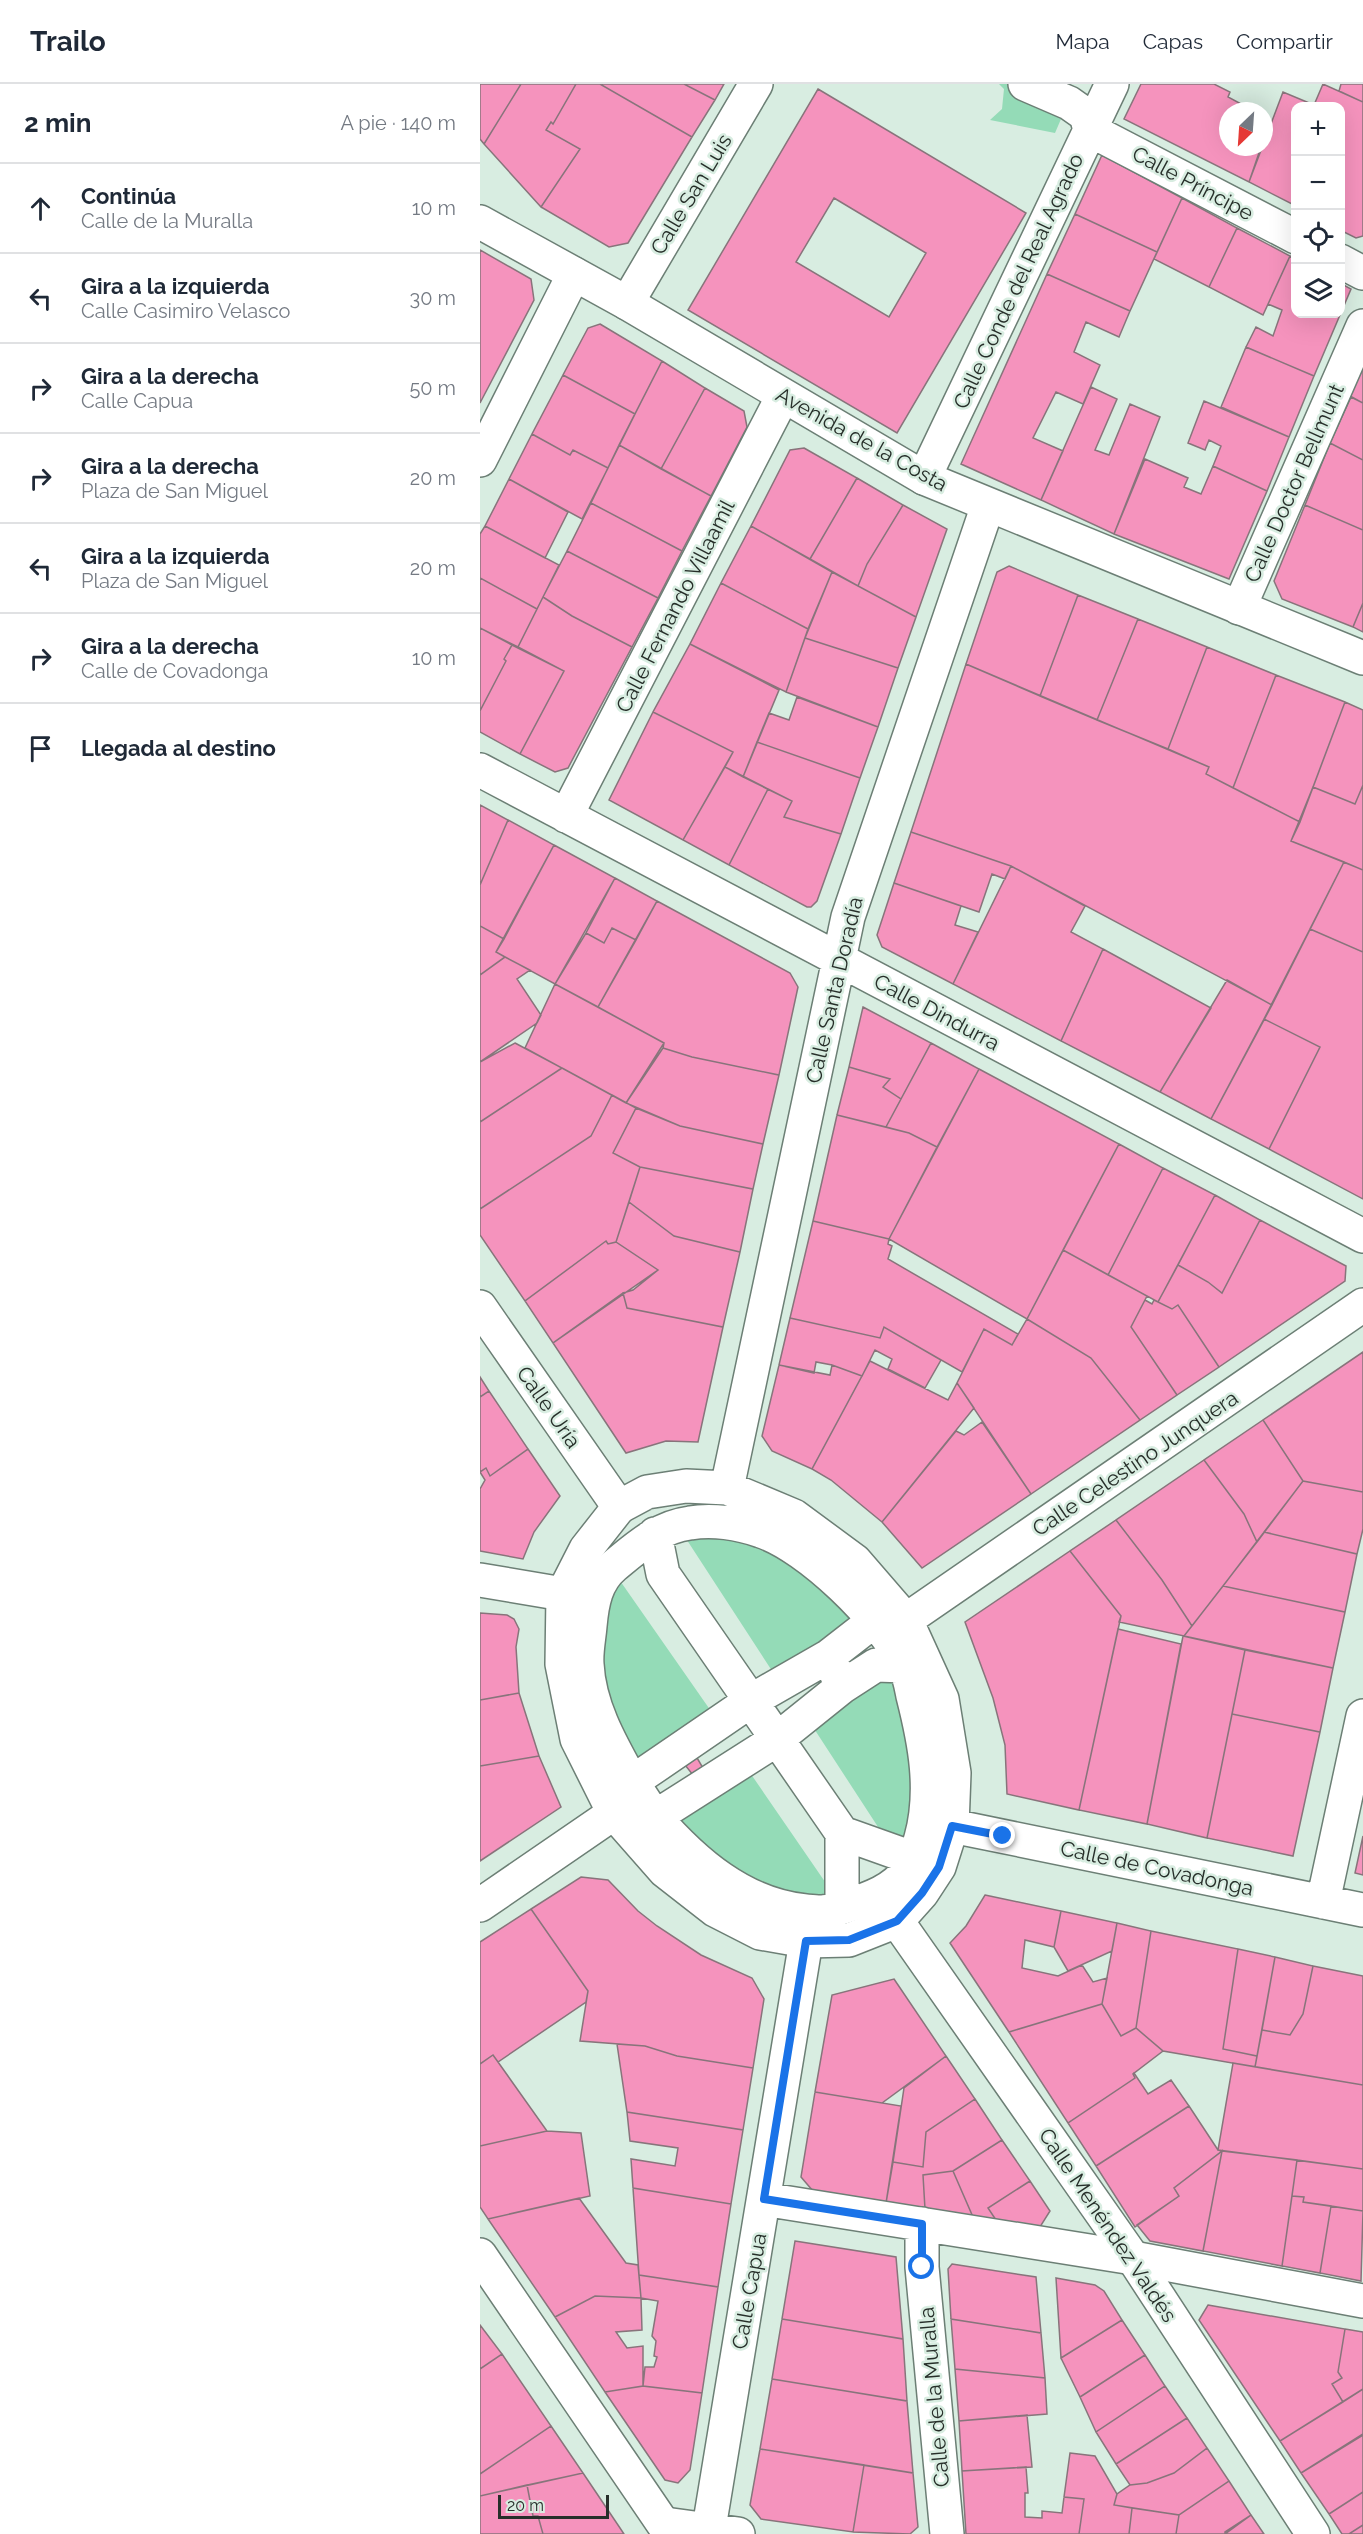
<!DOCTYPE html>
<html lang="es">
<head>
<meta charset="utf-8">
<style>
  :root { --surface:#fff; --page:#f2f2f3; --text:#1f2937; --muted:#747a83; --line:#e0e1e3 }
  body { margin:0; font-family:Raleway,sans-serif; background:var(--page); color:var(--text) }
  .controls { position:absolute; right:18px; top:18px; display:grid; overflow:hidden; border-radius:12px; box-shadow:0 6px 24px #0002 }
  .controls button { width:54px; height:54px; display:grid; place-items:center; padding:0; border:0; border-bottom:2px solid var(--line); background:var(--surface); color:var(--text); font:30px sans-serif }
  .compass { position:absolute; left:739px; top:18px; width:54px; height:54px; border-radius:50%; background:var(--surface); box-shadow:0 6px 24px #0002; rotate:205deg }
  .scale { position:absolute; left:18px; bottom:15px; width:111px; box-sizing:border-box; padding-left:6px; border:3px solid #272f2a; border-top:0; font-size:16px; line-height:21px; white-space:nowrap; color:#272f2a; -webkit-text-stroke:4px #d8ede1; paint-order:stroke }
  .stop { position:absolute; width:18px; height:18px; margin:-14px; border:4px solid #1a73e8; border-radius:50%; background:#fff }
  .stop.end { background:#1a73e8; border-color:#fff; box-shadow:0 2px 6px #0008 }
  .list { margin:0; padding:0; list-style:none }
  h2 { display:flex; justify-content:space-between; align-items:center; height:78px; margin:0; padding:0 24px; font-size:26px }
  h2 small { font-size:20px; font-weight:400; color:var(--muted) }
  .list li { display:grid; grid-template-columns:39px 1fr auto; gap:18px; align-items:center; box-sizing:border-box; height:90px; padding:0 24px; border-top:2px solid var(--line) }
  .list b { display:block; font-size:22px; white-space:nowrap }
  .list p { margin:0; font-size:20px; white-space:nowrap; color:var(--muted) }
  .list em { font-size:20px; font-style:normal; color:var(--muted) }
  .icon { flex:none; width:33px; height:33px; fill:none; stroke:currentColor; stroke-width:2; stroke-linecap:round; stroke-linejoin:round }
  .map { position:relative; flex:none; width:883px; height:2450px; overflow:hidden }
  header { display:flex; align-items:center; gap:36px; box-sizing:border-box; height:84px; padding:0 30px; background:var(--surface); border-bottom:2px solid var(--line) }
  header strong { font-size:28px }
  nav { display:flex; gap:33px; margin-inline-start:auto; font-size:21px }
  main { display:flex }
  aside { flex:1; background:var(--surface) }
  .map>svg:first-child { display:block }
  .green { fill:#94dbb7 }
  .building { fill:#f593bd; stroke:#88747b; stroke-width:1.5; fill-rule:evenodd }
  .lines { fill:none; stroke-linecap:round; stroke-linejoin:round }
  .street-casing { stroke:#6c7f75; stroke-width:36 }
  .secondary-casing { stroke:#6c7f75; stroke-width:36 }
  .primary-casing { stroke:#6c7f75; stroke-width:36 }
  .street { stroke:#fff; stroke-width:33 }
  .secondary { stroke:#fff; stroke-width:33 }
  .primary { stroke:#fff; stroke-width:33 }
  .route { stroke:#1a73e8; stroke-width:8 }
  .labels { text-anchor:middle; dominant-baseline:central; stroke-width:5; stroke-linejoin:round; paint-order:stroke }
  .street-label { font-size:21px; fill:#272f2a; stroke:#d8ede1 }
</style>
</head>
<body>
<header>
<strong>Trailo</strong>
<nav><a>Mapa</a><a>Capas</a><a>Compartir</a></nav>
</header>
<main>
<aside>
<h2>2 min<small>A pie · 140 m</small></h2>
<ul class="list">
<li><svg class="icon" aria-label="ahead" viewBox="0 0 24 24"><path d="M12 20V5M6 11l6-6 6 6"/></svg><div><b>Continúa</b><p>Calle de la Muralla</p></div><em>10 m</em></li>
<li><svg class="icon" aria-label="left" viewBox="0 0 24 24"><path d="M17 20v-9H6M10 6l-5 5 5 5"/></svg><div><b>Gira a la izquierda</b><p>Calle Casimiro Velasco</p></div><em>30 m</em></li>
<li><svg class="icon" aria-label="right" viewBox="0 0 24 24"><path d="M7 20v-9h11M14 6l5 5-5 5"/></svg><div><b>Gira a la derecha</b><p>Calle Capua</p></div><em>50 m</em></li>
<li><svg class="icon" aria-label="right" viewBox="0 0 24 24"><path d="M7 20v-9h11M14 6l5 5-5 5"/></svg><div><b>Gira a la derecha</b><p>Plaza de San Miguel</p></div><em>20 m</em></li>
<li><svg class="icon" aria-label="left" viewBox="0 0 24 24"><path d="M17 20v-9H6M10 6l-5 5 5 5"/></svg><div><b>Gira a la izquierda</b><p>Plaza de San Miguel</p></div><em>20 m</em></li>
<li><svg class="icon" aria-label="right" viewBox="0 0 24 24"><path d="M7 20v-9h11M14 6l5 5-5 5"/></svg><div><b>Gira a la derecha</b><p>Calle de Covadonga</p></div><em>10 m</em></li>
<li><svg class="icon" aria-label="arrive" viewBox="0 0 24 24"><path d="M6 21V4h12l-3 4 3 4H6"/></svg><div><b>Llegada al destino</b></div></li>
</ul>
</aside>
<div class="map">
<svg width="883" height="2450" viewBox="0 0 883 2450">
  <rect width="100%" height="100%" fill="#d8ede1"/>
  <path class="green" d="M519,0H528L584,28L575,49L510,36L522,25L524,5Z
    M263,1442L377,1532L296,1593L203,1450Z
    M132,1490L136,1491L233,1630L157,1689L117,1588Z
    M412,1588L433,1657L432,1756L413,1766L331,1640Z
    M264,1680L352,1808V1814L271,1802L189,1732Z"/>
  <path class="building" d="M0,0H41L4,60L0,55Z
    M41,0H96L73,40L71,38L66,46L100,65L61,123L4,60Z
    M96,0H120L212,53L148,159L129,163L61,123L100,65L66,46L71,38L73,40Z
    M120,0H204L235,16L212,53Z
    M204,0H244L235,16Z
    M661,0H734L750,8L748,13L774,27H748V63H781L769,98L644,35Z
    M843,0L883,18V152L876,154L860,146V22H816V122L769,98L803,8L834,21Z
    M861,0H883V18L859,7Z
    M338,5L546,129L417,349L208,226ZM354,114L446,169L409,233L316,178Z
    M784,32L790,36L784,54Z
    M622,71L702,114L677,168L595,130Z
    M702,114L757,144L729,203L674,175Z
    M595,130L677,168L650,227L567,190Z
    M757,144L810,172L783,231L729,203Z
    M0,166L51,195L54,216L0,319Z
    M810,172L816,175V230H860V199L871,205L834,292L766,263L776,243L793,252L802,226L788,220Z
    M567,190L650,227L639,253L606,238L594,268L620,281L603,320L576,308L553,354L583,367L561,416L481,380Z
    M120,240L182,277L155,330L83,291L108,244Z
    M766,263L834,292L809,353L741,323Z
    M182,277L225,304L181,385L139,361Z
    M883,279V319L870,312Z
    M83,291L155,330L128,384L93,366L90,371L52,350Z
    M611,303L637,315L615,366L629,371L650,320L680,333L634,450L561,416Z
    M225,304L264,327L267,343L231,412L181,385Z
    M871,313L883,319V376L850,359Z
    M724,317L809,353L787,407L733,382L741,362L729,356L725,366L708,359Z
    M52,350L90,371L93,366L128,384L102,435L29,395Z
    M850,359L883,376V446L825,421Z
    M139,361L231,412L202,467L111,419Z
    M324,364L377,394L330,475L271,442L310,366Z
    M665,375L708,394L704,403L721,410L733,382L787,407L749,495L634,450Z
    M377,394L423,421L387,480L378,502L330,475Z
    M29,395L88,428L65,474L5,442Z
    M111,419L202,467L178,514L87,467Z
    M423,421L467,445L436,533L378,502L387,480Z
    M825,421L883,446V519L873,543L802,515L794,497Z
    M5,442L79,481L57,525L0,494V450Z
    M271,442L352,488L328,545L241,499Z
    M87,467L178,514L152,563L92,532L63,513Z
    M529,482L598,511L560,612L486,580L517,488Z
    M352,488L436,533L418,584L325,554Z
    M0,494L57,525L38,563L0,544Z
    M241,499L328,545L306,608L210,560Z
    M598,511L658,535L617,636L560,612Z
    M63,513L92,532L152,563L88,684L75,688L40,670L84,587L38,563Z
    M883,519V548L873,543Z
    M658,535L727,563L688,665L617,636Z
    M0,544L32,561L24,575L26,577L0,627Z
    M325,554L418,584L398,643L306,608Z
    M210,560L299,606L263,693L245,683L253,668L173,628Z
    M32,561L84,587L40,670L0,648V627L26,577L24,575Z
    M727,563L796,591L753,704L726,690L729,683L688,665Z
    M486,580L729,683L726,690L820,738L811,757L864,778L792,921L531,782L431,748Z
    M796,591L865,618L820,738L753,704Z
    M317,613L398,643L380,694L277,658L289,629L309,636Z
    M865,618L883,626V701L875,720L833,703Z
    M173,628L253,668L203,756L129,716Z
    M277,658L380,694L361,750L304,733L312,717L263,693Z
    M245,683L288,705L249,781L203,756Z
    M883,701V786L811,757L833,703L875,720Z
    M288,705L312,717L304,733L361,750L337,817L331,823H327L249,781Z
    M0,721L28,736L0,801Z
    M28,736L74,761L24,855L0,842V801Z
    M431,748L531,782L525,795L512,790L499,828L414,799Z
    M74,761L135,794L75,900L16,868Z
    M864,778L883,786V868L830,845Z
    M531,782L605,822L591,848L623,865L581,957L473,900Z
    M135,794L177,817L156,856L132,844L124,859L106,849Z
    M414,799L481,822L475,841L498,848L473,900L402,863L397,851Z
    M177,817L310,889L318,903L299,991L212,973L183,964L184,959L118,923Z
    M0,842L24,855L16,868L25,873L0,891Z
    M132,844L156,856L118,923L75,900L106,849L124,859Z
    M830,845L883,868V1115L789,1065L840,963L784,935Z
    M623,865L731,924L680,1008L581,957Z
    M25,873L50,886L37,895L61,931L57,939L0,978V891Z
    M747,896L792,921L731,1035L680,1008Z
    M75,900L184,959L146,1019L45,964Z
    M383,923L451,959L421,1015L403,1003L410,995L369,983Z
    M784,935L840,963L789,1065L731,1035Z
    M35,959L82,984L0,1038V978Z
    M451,959L499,985L457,1063L429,1049L406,1043Z
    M183,964L212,973L299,991L283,1060L200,1042L146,1019Z
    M369,983L410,995L403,1003L421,1015L406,1043L357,1031Z
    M82,984L132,1011L111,1052L0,1125V1038Z
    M499,985L639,1060L547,1235L409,1155Z
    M132,1011L156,1024L133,1069L160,1083L136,1158L128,1160L126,1157L45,1217L0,1151V1125L111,1052Z
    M156,1024L200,1042L283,1060L273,1105L160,1083L133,1069Z
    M357,1031L429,1049L457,1063L409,1155L333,1137Z
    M639,1060L683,1084L628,1191L583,1166Z
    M160,1083L273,1105L260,1168L194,1152L149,1118Z
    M683,1084L735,1111L678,1218L628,1191Z
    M735,1111L780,1136L742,1209L728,1198L698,1181Z
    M149,1118L194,1152L260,1168L243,1243L147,1224L143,1209L153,1206L178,1186L136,1158Z
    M780,1136L866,1182L865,1197L739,1283L698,1221L692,1225L678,1218L698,1181L728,1198L742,1209Z
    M333,1137L409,1155L408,1160L412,1162L408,1175L538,1250L532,1261L504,1245L482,1288L404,1243L400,1254L310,1234Z
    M126,1157L128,1160L136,1158L178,1186L73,1259L45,1217Z
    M583,1166L667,1212L651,1243L697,1311L660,1336L611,1274L547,1235Z
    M143,1209L147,1224L243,1243L218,1358L186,1357L146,1369L73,1259Z
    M665,1216L672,1220L674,1216L692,1225L698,1221L739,1283L697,1311L651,1243Z
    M310,1234L400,1254L404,1243L461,1276L445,1304L408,1285L412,1275L395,1266L382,1292L352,1281L336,1278L334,1289L299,1281Z
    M547,1235L611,1274L660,1336L551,1410L477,1299L504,1245L532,1261Z
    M883,1268V1408L823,1397L783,1336Z
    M390,1277L468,1316L477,1299L494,1324L402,1438L351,1396L332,1385Z
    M299,1281L350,1291L352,1281L382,1292L332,1385L292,1367L282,1352Z
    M0,1293L9,1307L0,1313Z
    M9,1307L48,1365L10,1392L6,1384L0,1388V1313Z
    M783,1336L823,1397L777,1458L764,1430L724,1376Z
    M502,1338L551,1410L442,1484L402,1438L476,1347L484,1351Z
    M48,1365L80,1412L54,1448L43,1475L0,1467V1405L5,1396L0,1388L6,1384L10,1392Z
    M724,1376L764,1430L777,1458L712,1542L682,1496L636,1436Z
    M823,1397L883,1408V1445L877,1470L784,1448Z
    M636,1436L682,1496L712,1542L704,1552L639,1538L641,1532L590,1467Z
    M784,1448L877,1470L865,1528L743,1502Z
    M590,1467L641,1532L599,1726L527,1710L525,1661L513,1614L485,1538Z
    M743,1502L865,1528L853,1584L704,1552Z
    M0,1529L27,1531L34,1535L39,1545L36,1563L39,1609L0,1616Z
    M638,1545L701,1560L667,1740L599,1726Z
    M703,1552L765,1566L727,1754L667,1740Z
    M765,1566L853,1584L840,1648L752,1630Z
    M39,1609L59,1672L0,1682V1616Z
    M752,1630L840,1648L813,1772L727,1754Z
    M213,1667L223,1684L213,1691L201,1676Z
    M59,1672L81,1723L0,1777V1682Z
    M883,1752V1791L875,1789Z
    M101,1793L128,1796L158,1827L177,1842L221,1871L272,1894L284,1915L273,1984L197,1972L165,1962L100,1957L108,1907L51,1825Z
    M505,1811L581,1827L574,1863L545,1856L542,1884L578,1892L602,1881L613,1898L627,1894L622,1920L529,1948L470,1859L486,1842Z
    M51,1825L108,1907L106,1918L18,1978L13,1971L0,1980V1858Z
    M581,1827L637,1839L632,1867L588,1887L574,1863Z
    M637,1839L671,1847L656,1944L641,1952L622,1920Z
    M671,1847L758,1865L743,1965L777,1972L775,1983L683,1967L656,1944Z
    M758,1865L795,1873L777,1972L743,1965Z
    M795,1873L833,1882L823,1930L810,1951L782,1946Z
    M833,1882L883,1892V2001L775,1983L782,1946L810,1951L823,1930Z
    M414,1895L466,1972L402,2019L335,2008L352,1911Z
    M622,1920L641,1952L656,1944L683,1967L653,1990L655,1994L588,2039L529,1948Z
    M137,1960L165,1962L197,1972L273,1984L263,2046L147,2028Z
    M13,1971L18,1978L67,2047L0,2062V1980Z
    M466,1972L495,2015L446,2048L443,2083L413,2078L424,2004Z
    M753,1979L883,2001V2085L738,2066Z
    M654,1989L668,2010L691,1996L709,2022L616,2082L588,2039L655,1994L653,1990Z
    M335,2008L421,2022L406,2119L333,2107L321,2093Z
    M495,2015L522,2056L473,2087L443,2091L445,2125L406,2119L413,2078L443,2083L446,2048Z
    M709,2022L738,2066L742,2067L694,2104L699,2112L655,2143L616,2082Z
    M147,2028L263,2046L251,2120L153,2104L151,2075L195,2082L198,2064L150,2057Z
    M67,2047L101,2049L110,2112L8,2135L0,2123V2062Z
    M522,2056L550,2097L508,2124L516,2136L493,2133L473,2087Z
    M742,2067L817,2076L802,2182L723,2167Z
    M742,2067L723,2167L670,2157L657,2141L699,2112L694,2104Z
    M817,2076L883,2085V2127L823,2118L824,2113L812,2112Z
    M473,2087L493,2133L445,2125L443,2091Z
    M550,2097L570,2127L560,2143L516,2136L508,2124Z
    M153,2104L251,2120L238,2203L159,2191Z
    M812,2112L824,2113L823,2118L851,2122L840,2189L802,2182Z
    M99,2114L146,2179L158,2181L161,2214L115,2212L75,2233L8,2135Z
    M851,2122L883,2127L881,2197L840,2189Z
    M315,2157L416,2173L423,2255L302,2235Z
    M472,2180L556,2193L561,2249L471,2235L468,2185Z
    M159,2191L238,2203L222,2309L163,2302L165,2283H174L177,2273L174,2272L176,2257L172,2252L178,2217L161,2214Z
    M576,2194L615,2201L624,2207L642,2236L581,2274Z
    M115,2212L161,2214L162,2246L136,2248L147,2264L163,2262V2302L125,2308L75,2233Z
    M728,2221L865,2245L858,2288L862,2294L852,2300L863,2318L800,2357L719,2236Z
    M302,2235L423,2255L427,2317L292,2295Z
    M471,2235L561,2249L565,2294L475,2285Z
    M642,2236L665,2271L600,2313L581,2274Z
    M0,2241L22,2270L0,2285Z
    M865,2245L883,2248V2305L863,2318L852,2300L862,2294L858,2288Z
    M22,2270L71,2342L0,2390V2285Z
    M665,2271L685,2302L616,2348L600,2313Z
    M475,2285L565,2294L567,2330L479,2337Z
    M292,2295L427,2317L433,2389L280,2365Z
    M163,2302L222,2309L210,2386L198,2399L185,2396L125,2308Z
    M685,2302L707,2334L636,2380L616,2348Z
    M883,2305V2350L821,2389L800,2357Z
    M547,2331L552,2383L482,2387L479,2337Z
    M707,2334L727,2364L694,2389L667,2399L650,2401L636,2380Z
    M71,2342L103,2389L0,2412V2390Z
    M883,2351V2408L849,2430L821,2389Z
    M727,2364L749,2397L699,2431L634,2421L637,2410L650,2401L667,2399L694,2389Z
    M280,2365L384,2381L373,2448L281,2435L270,2421Z
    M590,2369L615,2372L637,2410L634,2421L652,2424L649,2450H599L604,2415L584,2413Z
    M384,2381L433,2389L438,2443L430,2450L373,2448Z
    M546,2383L548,2409H545V2433L562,2434V2427L582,2429L584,2413L604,2415L599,2450H486L482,2387Z
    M103,2389L140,2444L144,2450H63L58,2432H53L47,2401Z
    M749,2397L771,2431L745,2450H696L699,2431Z
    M47,2401L53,2432H58L63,2450H0V2412Z
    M883,2408V2441L869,2450H862L849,2430Z
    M652,2424L699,2431L696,2450H649Z
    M771,2431L784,2450H745V2448Z
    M883,2441V2450H869Z"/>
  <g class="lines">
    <defs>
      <path id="street" d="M545,0L589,19L606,31L610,46L816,153
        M860,177L883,189
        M147,219L276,0
        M0,376L94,190
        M444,394L632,0
        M759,524L883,242
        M0,686L883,1152
        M86,732L303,312
        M247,1404L368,833L508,421
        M139,1423L167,1408L206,1402L247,1404L314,1432L375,1477L426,1536L462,1615L474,1689L472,1742L459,1783L442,1809L417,1837
        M175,1450L183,1490L362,1749V1823
        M0,1496L83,1510
        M426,1536L883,1221
        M349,1572L362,1603L296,1656L175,1733L152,1698L269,1618Z
        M349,1572L394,1537
        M362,1603L396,1581L425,1582
        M152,1698C132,1662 109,1623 107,1580C106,1568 109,1554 110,1542C112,1519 116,1497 134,1482C157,1463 179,1443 210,1439C232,1435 259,1439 281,1447C329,1463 402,1535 424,1580C429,1590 431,1602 433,1612C445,1659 454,1707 441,1754C438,1765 435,1775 429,1785C412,1809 384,1816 358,1825C347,1829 338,1828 326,1827C263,1821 214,1778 175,1733
        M472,1742L883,1826
        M362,1749L435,1775
        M843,1818L883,1632
        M0,1821L134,1729
        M284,2115L653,2174L883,2217
        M442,2140V2183L467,2450
        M185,2440L258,2450
        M228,2450L326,1857"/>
      <path id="secondary" d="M0,1223L139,1423L106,1465L83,1510L82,1580L97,1655L134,1729L185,1787L235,1826L280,1849L326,1857L369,1856L417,1837L653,2174L833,2450
        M0,2171L190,2450"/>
      <path id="primary" d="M0,138L147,219L444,394L883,574"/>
    </defs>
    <use href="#street" class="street-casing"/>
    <use href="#secondary" class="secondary-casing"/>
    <use href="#primary" class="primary-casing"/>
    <use href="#street" class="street"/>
    <use href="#secondary" class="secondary"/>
    <use href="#primary" class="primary"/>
  </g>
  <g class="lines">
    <path class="route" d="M442,2183V2140L284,2115L326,1857L369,1856L417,1837L442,1809L459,1783L472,1742L523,1752"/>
  </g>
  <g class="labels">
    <g class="street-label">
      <text transform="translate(713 99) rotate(28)">Calle Príncipe</text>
      <text transform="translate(211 110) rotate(-59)">Calle San Luis</text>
      <text transform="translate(538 197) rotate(-65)">Calle Conde del Real Agrado</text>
      <text transform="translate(382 355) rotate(29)">Avenida de la Costa</text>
      <text transform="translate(814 399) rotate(-66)">Calle Doctor Bellmunt</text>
      <text transform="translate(195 522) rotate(-63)">Calle Fernando Villaamil</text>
      <text transform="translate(354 906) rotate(-77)">Calle Santa Doradía</text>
      <text transform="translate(457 928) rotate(28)">Calle Dindurra</text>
      <text transform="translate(69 1323) rotate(55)">Calle Uría</text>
      <text transform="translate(655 1379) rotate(-34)">Calle Celestino Junquera</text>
      <text transform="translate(677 1784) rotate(12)">Calle de Covadonga</text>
      <text transform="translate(628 2141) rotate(56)">Calle Menéndez Valdés</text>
      <text transform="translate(269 2207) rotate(-80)">Calle Capua</text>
      <text transform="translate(454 2313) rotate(-95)">Calle de la Muralla</text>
    </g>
  </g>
</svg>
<div class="controls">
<button>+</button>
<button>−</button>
<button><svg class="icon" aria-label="locate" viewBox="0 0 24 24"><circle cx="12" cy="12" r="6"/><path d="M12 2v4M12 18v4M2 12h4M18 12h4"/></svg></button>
<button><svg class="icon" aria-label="layers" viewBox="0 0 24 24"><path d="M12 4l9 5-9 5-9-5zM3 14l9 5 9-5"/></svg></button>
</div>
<svg class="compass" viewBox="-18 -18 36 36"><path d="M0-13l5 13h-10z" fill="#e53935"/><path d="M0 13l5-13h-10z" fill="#747a83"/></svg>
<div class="scale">20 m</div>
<div class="stop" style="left:442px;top:2183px"></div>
<div class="stop end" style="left:523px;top:1752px"></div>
</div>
</main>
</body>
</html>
